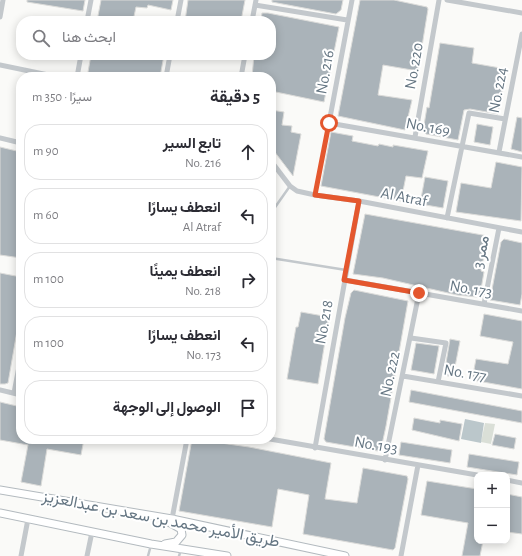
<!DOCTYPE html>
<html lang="ar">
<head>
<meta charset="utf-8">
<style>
  :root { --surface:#fff; --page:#f7f7f7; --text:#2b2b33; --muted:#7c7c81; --line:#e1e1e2 }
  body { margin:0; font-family:"Alegreya Sans",Vazirmatn,sans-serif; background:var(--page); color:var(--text); direction:rtl }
  .controls { position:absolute; right:12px; bottom:12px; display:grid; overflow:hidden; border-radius:8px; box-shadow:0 2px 10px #0003 }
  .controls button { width:36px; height:36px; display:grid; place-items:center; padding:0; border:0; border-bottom:1px solid var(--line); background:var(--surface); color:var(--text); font:20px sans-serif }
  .stop { position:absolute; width:12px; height:12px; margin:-9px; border:3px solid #e4572e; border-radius:50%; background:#fff }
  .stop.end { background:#e4572e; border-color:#fff; box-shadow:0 1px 4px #0008 }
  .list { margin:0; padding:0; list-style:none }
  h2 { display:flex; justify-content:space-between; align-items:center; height:52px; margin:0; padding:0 16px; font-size:17px }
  h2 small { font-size:13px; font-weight:400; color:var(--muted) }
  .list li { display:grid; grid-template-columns:26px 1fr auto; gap:12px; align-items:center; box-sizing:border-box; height:56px; margin:0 8px 8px; padding:0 8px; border:1px solid var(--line); border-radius:16px }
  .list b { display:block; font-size:15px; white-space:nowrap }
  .list p { margin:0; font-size:13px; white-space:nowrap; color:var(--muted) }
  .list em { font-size:13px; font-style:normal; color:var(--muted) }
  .icon { flex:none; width:22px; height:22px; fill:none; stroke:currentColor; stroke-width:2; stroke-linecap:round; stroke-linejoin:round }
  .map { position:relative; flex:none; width:522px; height:556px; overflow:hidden; direction:ltr }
  .search { position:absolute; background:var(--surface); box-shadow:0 2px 10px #0003; left:16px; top:16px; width:260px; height:44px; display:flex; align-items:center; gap:10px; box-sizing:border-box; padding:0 14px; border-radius:16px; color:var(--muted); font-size:15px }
  .panel { position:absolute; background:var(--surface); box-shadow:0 2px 10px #0003; left:16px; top:72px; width:260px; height:372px; border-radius:16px; direction:rtl }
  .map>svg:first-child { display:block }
  .green { fill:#dadfd7 }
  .water { fill:#bbc7cb }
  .building { fill:#aab3b9; stroke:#dcdcda }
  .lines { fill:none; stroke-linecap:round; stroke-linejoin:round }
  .secondary-casing { stroke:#b3babf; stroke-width:9 }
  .service { stroke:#c3c8cc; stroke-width:2.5 }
  .minor { stroke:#c3c8cc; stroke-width:5 }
  .secondary { stroke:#fff; stroke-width:7 }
  .route { stroke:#e4572e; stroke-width:5 }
  .labels { text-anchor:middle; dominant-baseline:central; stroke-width:4; stroke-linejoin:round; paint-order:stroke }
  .street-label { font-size:16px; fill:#657683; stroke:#fff }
</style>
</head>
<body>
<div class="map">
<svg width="522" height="556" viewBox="0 0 522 556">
  <rect width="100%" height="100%" fill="#fafaf8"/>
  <path class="green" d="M485,423L495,424L491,444L481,442Z"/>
  <path class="water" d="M465,419L484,423L481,443L461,439Z"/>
  <path class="building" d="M27,0H85L83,11L27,2Z
    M101,0H173L171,10L148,5L147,8L136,7L133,21H97Z
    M188,0H245L241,21H185Z
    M272,0H343L341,10L336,14L272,2Z
    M360,0H394L427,7L428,9L418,71L383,65L378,95L412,100L405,130L338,116Z
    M262,13H268L339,27L324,102L271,91V77H252L254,55H271V21H261Z
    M440,43L474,48L472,63L506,69L498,114L470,109L464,110L458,140L426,134L423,131L427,107L429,108Z
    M91,55H164L160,77L90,76L88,72Z
    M271,110L284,112L282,125L292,126L291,132L301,134L293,176L271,147Z
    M517,117L522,118V152L511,149Z
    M477,124L493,127L490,145L474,142Z
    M331,132L353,136L352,141L378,146L379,144L393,147V145L428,151L422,178L406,176L401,201L321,186Z
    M0,147L21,152V258L0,255Z
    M496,162L522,167L521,221L456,212L461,183L491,188Z
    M425,177L448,181L443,208L420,204Z
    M365,214L488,236L481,271L484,272L480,295L477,297L457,295L383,278L353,274Z
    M504,239L522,243V294L520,305L490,300L501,242Z
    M0,273L21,277V308L8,383L5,384H0Z
    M354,290L408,301L386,426L381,449L378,451L326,442L324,439L345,318L351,293Z
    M301,312L329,317L318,384L287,379L296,327H298Z
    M484,314L522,321V389L472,380L476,359L508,364L513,342L480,336Z
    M450,339L460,341L453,377L444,375Z
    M416,343L439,346L434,374L411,370Z
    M411,390L522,411V423L409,402Z
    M0,402L21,407V439H84L81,455L47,449L41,486L21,482L28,445L0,440Z
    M414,418L440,423V420L462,424L459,441L412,430Z
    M495,434L516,438L514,449L492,445Z
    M192,439L249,447L331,463L325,499L357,503L363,468L407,476L408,479L395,548L393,550L303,534L309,495L278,489L272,527L179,511Z
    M401,442L452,450L450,463L399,455Z
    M469,454L519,462L517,475L467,467Z
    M427,481L477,489V541H483L480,556H462L468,523L421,515Z
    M507,494L522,497V534L507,532Z"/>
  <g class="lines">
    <defs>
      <path id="secondary" d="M0,490L172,519L345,556
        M0,513L151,544L227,556
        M165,544L176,542L182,535L181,529L167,521"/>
    </defs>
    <use href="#secondary" class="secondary-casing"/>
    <path class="service" d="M315,195L329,124
      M271,213L290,186
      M271,258L346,270
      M148,556L151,545
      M179,556L181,550"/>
    <path class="minor" d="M352,0L329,123L522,157
      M447,0L522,13
      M255,5L347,20
      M0,17L3,0
      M87,21L91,0
      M177,21L181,0
      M252,21L256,0
      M0,65L58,77
      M77,77L81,55
      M166,77L170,55
      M241,77L245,55
      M415,137L439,0
      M0,138L21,143
      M499,152L522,34
      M271,161L290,186L297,191L315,195L359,201L522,232
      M447,218L469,113L505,119
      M345,280L522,311
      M484,304L499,228
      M411,338L446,343L438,382
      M403,376L522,396
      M0,390L21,395
      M14,393L21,356
      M270,439L477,475
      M315,448L359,201
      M385,460L419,293
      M507,480L522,483
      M172,519L187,439
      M21,556L28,519
      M87,556L92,532
      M401,556L418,465"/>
    <use href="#secondary" class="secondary"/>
  </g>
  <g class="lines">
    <path class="route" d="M329,123L315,195L359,201L344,280L419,293"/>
  </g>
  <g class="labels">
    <g class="street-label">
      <text transform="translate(414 66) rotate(-80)">No. 220</text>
      <text transform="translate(325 72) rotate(-80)">No. 216</text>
      <text transform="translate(498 90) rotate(-79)">No. 224</text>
      <text transform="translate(428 127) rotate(11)">No. 169</text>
      <text transform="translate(404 197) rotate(11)">Al Atraf</text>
      <text transform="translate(481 252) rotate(-79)">ممر 3</text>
      <text transform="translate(471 289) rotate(10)">No. 173</text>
      <text transform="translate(324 322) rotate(-80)">No. 218</text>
      <text transform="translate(465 373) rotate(10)">No. 177</text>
      <text transform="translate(390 374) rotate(-78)">No. 222</text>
      <text transform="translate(376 445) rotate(10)">No. 193</text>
      <text transform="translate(161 519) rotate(11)">طريق الأمير محمد بن سعد بن عبدالعزيز</text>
    </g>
  </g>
</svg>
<div class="controls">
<button>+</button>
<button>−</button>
</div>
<div class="stop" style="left:329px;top:123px"></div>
<div class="stop end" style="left:419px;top:293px"></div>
<div class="search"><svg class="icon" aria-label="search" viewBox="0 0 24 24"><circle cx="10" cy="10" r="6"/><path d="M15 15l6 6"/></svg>ابحث هنا</div>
<section class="panel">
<h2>5 دقيقة<small>سيرًا · 350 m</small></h2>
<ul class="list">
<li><svg class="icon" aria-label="ahead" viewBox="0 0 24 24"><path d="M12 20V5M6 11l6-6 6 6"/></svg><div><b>تابع السير</b><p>No. 216</p></div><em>90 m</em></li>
<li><svg class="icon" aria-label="left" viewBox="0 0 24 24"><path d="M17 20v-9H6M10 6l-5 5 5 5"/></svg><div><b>انعطف يسارًا</b><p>Al Atraf</p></div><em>60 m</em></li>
<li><svg class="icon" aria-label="right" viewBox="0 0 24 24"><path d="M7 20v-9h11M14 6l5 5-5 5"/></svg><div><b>انعطف يمينًا</b><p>No. 218</p></div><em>100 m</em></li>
<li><svg class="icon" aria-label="left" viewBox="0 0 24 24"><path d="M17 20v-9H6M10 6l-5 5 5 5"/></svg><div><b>انعطف يسارًا</b><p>No. 173</p></div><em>100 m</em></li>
<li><svg class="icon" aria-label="arrive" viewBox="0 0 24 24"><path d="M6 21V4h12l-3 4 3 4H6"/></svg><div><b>الوصول إلى الوجهة</b></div></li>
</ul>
</section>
</div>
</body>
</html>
